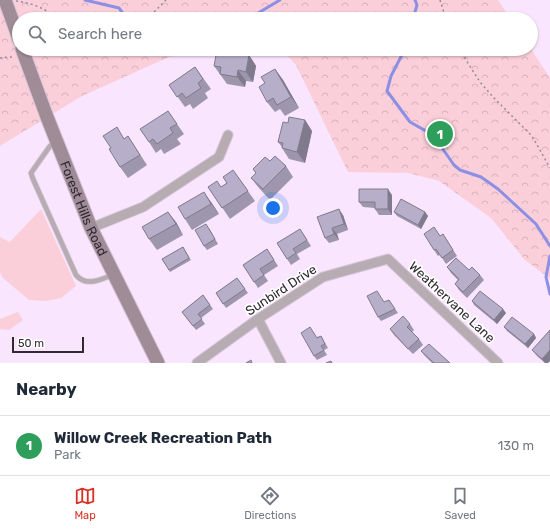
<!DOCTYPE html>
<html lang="en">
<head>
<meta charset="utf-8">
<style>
  :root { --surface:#fff; --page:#f6f6f7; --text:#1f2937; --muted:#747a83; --line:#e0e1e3; --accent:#d93025 }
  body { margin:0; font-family:Rubik,sans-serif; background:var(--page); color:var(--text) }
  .scale { position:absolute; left:12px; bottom:10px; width:72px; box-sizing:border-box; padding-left:4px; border:2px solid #302932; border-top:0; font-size:11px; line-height:14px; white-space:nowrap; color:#302932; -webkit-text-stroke:3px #fff; paint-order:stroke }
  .you { position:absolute; left:273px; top:208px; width:14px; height:14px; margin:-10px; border:3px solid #fff; border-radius:50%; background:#1a73e8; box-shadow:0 0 0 6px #1a73e833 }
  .badge { display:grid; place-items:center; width:26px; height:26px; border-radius:50%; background:var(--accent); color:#fff; font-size:13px; font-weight:700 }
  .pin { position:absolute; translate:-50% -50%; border:2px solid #fff; box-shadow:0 1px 4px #0006 }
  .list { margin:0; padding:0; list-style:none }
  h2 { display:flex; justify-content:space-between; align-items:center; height:52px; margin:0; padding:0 16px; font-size:17px }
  h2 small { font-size:13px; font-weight:400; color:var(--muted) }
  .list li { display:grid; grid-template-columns:26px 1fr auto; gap:12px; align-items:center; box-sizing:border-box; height:60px; padding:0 16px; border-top:1px solid var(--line) }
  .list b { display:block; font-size:15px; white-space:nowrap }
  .list p { margin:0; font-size:13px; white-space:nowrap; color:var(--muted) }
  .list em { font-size:13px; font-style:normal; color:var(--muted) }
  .icon { flex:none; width:22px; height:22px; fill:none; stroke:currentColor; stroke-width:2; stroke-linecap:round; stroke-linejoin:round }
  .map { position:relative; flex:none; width:550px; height:363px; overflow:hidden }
  .search { position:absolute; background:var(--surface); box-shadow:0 1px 3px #0004; left:12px; right:12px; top:12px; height:44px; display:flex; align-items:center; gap:10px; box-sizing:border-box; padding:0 14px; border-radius:22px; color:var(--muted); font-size:15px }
  .sheet { height:112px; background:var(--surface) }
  nav { display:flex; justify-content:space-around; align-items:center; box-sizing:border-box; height:56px; border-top:1px solid var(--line); background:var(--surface); font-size:11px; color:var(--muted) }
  nav a { display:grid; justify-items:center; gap:2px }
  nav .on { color:var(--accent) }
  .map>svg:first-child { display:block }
  .grass { fill:#facfda }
  .park { fill:url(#park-crowns) }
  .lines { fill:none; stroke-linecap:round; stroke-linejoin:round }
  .stream { stroke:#8c8fe4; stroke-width:3 }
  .lane-casing { stroke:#d5c3d8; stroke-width:6 }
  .street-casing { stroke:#d5c3d8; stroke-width:11 }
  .secondary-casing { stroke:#d5c3d8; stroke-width:15 }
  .path { stroke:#988a9b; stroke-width:1.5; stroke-dasharray:2 3; stroke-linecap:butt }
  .lane { stroke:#b8acb3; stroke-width:4.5 }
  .street { stroke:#b8acb3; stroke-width:9 }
  .secondary { stroke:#9f8c97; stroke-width:13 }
  .wall { fill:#9d96ad }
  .shaded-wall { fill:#807a8d }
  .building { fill:#b7aec9; stroke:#807a8d }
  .labels { text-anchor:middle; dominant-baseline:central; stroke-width:3.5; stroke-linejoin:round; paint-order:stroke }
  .street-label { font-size:13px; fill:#302932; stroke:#fff }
</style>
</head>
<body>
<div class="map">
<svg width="550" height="363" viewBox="0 0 550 363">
  <defs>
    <pattern id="park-crowns" width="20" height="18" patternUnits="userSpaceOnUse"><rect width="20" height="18" fill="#facfda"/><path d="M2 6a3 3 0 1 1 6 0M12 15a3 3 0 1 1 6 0" fill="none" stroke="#d7b2bc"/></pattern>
  </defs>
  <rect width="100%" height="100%" fill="#f9e5fd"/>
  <path class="grass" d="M41,209L76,286L61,298L45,301L29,300L3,278L0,272V237L10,242Z
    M18,312L23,320L9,330L0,329V319Z"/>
  <path class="park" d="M0,0H498L511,19H19V49H222L169,57L82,96L0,146Z
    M281,49H531L550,78V279L525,260L491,218L439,181L408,173L348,172L296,65Z"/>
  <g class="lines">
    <path class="stream" d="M85,0L119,8L127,19
      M248,19L280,0
      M413,19L417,5L415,0
      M405,49L391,76L387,91L410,122L433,135L454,165L460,170L481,177L498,189L536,224L550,246
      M550,256L546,277L550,294"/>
    <defs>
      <path id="lane" d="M56,143L50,146L31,173L33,179L76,275C86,287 100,280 112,275"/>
      <path id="street" d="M91,228L143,207L219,157L228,135
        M258,319L281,363
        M197,363L258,319L323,277L388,259L498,363"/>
      <g id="secondary">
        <path d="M5,0L19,39"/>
        <path id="s1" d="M22,49L47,117L91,228L158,363"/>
      </g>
    </defs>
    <use href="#lane" class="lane-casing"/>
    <use href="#street" class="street-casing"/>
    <use href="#secondary" class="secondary-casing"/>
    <path class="path" d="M440,0L446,19
      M16,1C31,3 46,8 57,19
      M147,19L166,0
      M89,49C96,54 108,53 116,49
      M459,49L480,82L494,98L532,136L550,168
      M0,58L12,57"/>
    <use href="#lane" class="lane"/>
    <use href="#street" class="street"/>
    <use href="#secondary" class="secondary"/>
  </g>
  <path class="wall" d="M249,55L256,66L253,82L246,81L245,87L227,84L214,66Z
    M195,67L211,89L205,93L208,98L193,109L190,104L185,107L169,85Z
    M275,69L283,80L299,108L285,116L280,109L275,112L267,102L265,83Z
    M168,111L184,134L177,139L181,144L164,154L161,149L156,153L149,142Z
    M305,120L312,131L305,163L289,159L282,148V147L278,142L288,123Z
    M128,136L147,165L128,178L120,167L125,138Z
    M270,161L286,166L293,177L270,200L259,188L251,178L256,173L253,169Z
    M233,170L255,201L230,219L208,187H221L227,183Z
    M392,195V215H379L375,209V208L363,207L359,202Z
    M211,202L219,214L192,230L185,219Z
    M394,212H425L428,216L421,229L397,216Z
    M343,215L348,230L337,234L339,240L329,243L325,238Z
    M176,222L183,235L157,250L149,239Z
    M209,228L218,244L207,250L204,246Z
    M443,234L457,256L446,264L440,255L438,256L434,250L441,236Z
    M304,235L311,246L297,254L300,259L291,265L277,243Z
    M183,247L191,260L170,272L162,259Z
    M267,249L278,266L264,275L268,281L258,288L243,265Z
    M447,267L469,270L480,275L484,280L467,298L459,290L455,284L458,280L451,273Z
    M237,278L248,293L226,308L216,293Z
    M203,295L213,309L201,318L205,324L196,330L182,312Z
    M389,300L398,313L381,321L378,317L385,302Z
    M472,301L506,313L497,324L474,305Z
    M410,324L414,330L412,332L419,339L423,345L413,354L394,335L390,329Z
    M504,327L534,334L536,338L528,348L507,331Z
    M321,336L328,348L324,350L327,355L317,360L314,356L317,337Z
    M532,350L548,363H545L537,356Z
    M421,351L450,363H432L424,355Z"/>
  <path class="shaded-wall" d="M249,55L256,66L253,82L246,72Z
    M275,69L283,80L299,108L291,97Z
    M238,70L246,81L245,87L237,77Z
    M305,120L312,131L305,163L297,152Z
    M388,189L392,195V215L388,209Z
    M204,192L211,202L219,214L211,204Z
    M339,209L343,215L348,230L344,224Z
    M168,212L176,222L183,235L176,224Z
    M425,212L428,216L421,229L418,225Z
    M332,228L337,234L339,240L334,234Z
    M503,309L506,313L497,324L494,320Z
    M534,334L536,338L528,348L525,344Z
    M550,350V361L548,363H545L542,359Z"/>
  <path class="building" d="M217,50L249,55L246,72L238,70L237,77L220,74L221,67L214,66Z
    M195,67L203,79L198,83L201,88L186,98L182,93L177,97L169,85Z
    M275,69L291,97L277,105L273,98L267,102L259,87L265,83L261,77Z
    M168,111L177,124L170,128L173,133L157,144L153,139L149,142L140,129Z
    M289,117L305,120L297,152L282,148L283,143L278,142L283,122L288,123Z
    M117,127L124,139L128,136L140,155L120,167L109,149L111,148L103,136Z
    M275,156L286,166L263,189L251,178L256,173L253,169L265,157L270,161Z
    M233,170L248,191L222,208L208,187L217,181L221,187L227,183L223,177Z
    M359,189H388V209H375V202H359Z
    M204,192L211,204L185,219L178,207Z
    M401,199L425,212L418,225L394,212Z
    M339,209L344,224L332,228L334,234L325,238L317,217Z
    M168,212L176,224L149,239L142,227Z
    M206,224L215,239L204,246L195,230Z
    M434,227L440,236L443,234L453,250L442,258L436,249L434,250L424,234Z
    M300,229L307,240L293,249L296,253L287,259L277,243Z
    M183,247L189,258L169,270L162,259Z
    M267,249L274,260L260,269L264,275L254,282L243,265Z
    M456,258L469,270L472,267L480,275L463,292L455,284L459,279L447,267Z
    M237,278L245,289L223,304L216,293Z
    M377,291L384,302L389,300L395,309L378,317L367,296Z
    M480,291L503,309L494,320L472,301Z
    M203,295L210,305L198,314L202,319L193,326L182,312Z
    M403,316L410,324L407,327L419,339L408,349L390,329Z
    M512,317L534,334L525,344L504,327Z
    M310,327L317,338L321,336L325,344L321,346L324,350L314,356L301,333Z
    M550,330V350L542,359L532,350Z
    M429,344L450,363H434L421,351Z
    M251,360L252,363H246Z
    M331,361L332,363H326Z"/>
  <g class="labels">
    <g class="street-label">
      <text stroke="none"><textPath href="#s1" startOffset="171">Forest Hills Road</textPath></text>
      <text transform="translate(281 290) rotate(-33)">Sunbird Drive</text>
      <text transform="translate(452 302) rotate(43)">Weathervane Lane</text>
    </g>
  </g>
</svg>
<div class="scale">50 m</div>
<div class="you"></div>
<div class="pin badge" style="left:440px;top:134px;background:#2e9e5b">1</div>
<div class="search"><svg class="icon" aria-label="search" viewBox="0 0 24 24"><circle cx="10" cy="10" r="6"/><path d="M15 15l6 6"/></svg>Search here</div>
</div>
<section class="sheet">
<h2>Nearby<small></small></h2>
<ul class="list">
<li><span class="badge" style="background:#2e9e5b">1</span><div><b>Willow Creek Recreation Path</b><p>Park</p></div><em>130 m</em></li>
</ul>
</section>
<nav>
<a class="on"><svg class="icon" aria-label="map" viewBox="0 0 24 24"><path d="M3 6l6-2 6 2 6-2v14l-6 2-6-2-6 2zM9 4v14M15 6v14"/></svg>Map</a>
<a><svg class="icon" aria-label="directions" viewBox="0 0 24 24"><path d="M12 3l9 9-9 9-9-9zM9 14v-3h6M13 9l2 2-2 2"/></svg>Directions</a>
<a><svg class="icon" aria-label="saved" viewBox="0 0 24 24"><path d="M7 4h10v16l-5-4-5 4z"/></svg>Saved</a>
</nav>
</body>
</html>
